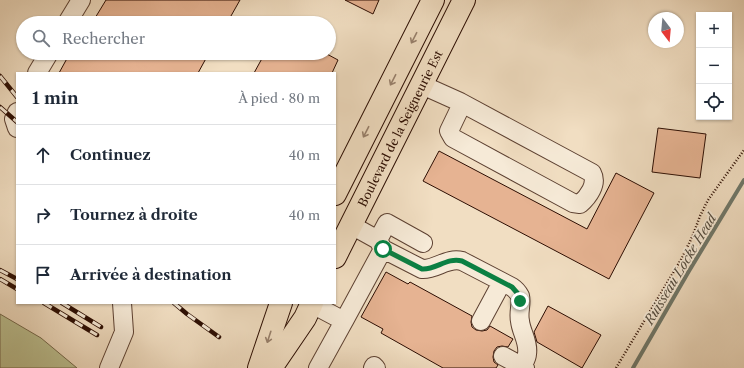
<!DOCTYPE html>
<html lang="fr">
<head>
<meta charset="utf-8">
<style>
  :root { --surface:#fff; --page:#f6f6f7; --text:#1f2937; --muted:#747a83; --line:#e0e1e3 }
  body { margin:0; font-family:"Libre Caslon Text",serif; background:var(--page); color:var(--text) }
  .controls { position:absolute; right:12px; top:12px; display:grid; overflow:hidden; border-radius:0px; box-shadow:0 1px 3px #0004 }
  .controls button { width:36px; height:36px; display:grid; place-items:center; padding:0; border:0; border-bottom:1px solid var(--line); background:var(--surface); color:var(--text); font:20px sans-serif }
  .compass { position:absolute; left:648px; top:12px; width:36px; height:36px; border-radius:50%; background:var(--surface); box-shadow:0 1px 3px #0004; rotate:164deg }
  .stop { position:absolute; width:12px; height:12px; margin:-9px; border:3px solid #0b8043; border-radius:50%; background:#fff }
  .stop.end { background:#0b8043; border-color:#fff; box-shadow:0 1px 4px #0008 }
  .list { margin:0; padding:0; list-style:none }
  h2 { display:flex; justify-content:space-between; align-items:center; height:52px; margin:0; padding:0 16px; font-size:17px }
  h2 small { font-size:13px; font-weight:400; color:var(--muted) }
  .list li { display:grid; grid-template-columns:26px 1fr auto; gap:12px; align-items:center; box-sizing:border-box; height:60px; padding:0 16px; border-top:1px solid var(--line) }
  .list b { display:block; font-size:15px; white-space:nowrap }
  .list em { font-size:13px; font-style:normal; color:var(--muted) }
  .icon { flex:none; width:22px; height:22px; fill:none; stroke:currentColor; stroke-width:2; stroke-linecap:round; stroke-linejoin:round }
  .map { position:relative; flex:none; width:744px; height:368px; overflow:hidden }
  .search { position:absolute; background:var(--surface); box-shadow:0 1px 3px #0004; left:16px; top:16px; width:320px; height:44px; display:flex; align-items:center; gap:10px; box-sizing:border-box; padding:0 14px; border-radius:22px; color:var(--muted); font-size:15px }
  .panel { position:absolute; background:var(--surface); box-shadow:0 1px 3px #0004; left:16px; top:72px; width:320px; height:232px; border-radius:0px }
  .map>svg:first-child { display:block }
  .green { fill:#bcc192; stroke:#74674a }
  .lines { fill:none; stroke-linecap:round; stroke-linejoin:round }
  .stream { stroke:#6f7769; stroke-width:4 }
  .building { fill:#e6b392; stroke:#2c0d02 }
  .minor-casing { stroke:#5d4132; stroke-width:20 }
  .major-casing { stroke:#2c0d02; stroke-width:24 }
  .path { stroke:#2c0d02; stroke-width:2.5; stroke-dasharray:1 2; stroke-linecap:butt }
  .minor { stroke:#f6ead7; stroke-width:18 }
  .major { stroke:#f1dec2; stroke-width:22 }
  .rail-casing { stroke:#2c0d02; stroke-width:4.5 }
  .rail { stroke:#f6ead7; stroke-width:3; stroke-dasharray:9; stroke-linecap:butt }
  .oneway { stroke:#98806c }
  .route { stroke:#0b8043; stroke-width:5 }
  .labels { text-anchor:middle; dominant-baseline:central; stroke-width:3.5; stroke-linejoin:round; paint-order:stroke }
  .street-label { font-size:12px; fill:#2c0d02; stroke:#f6ead7 }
  .water-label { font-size:13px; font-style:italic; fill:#534b3e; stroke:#f6ead7 }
</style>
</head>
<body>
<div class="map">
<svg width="744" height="368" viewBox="0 0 744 368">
  <rect width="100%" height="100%" fill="#f1dec2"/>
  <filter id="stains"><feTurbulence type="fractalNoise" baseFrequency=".005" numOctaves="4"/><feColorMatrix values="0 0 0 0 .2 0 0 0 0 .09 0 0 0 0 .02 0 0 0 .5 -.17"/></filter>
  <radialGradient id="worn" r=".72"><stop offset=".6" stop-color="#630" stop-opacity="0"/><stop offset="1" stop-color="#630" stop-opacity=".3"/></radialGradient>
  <path class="green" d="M0,314L41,338L77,368H0Z"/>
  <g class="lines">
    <path class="stream" d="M633,368L689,271L744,180"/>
  </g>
  <path class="building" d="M106,0H240L227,23H92Z
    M345,0H379L373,14Z
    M70,53H209L198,73H59Z
    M265,53H325L338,60L332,73H254Z
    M658,128L706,134L700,178L652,172Z
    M439,151L587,229L616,173L654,193L609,279L423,181Z
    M386,272L408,284L410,282L472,316L471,322L472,327L476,330L482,331L487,330L490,326L513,339L508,347L502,346L497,347L494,351L493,357L494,362L498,365L496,368H443L381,333L383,329L361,317Z
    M548,306L601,335L582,368L537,342L534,332Z"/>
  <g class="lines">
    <defs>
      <path id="minor" d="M67,23L81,0
        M37,73L49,53
        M431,89L460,102L461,106L449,131L453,138L573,203L580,204C588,197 598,184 592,173L460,102
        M17,112L14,119L17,128
        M351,225L378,240L387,223L423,243
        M383,249L422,269C436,270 447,257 462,261L512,287C515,289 518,292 520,296C522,304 518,312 520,321C521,332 529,342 527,354C527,359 523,364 521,368
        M312,304L344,321L383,249L378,240
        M481,321L502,282
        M503,356L525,368
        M109,368L124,332L122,303
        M318,368L344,321
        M373,368L374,366L376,368"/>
      <g id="major">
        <path d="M335,194L433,0"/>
        <path id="s1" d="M335,257L464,0"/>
        <path d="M259,368L281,303"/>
        <path d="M271,368L305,318L312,303"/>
      </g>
    </defs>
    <use href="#minor" class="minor-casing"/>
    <use href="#major" class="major-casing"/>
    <path class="path" d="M616,368L682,258L693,235L700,216L708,200L744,150"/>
    <use href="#minor" class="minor"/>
    <use href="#major" class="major"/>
    <defs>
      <path id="rail" d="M0,76L17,97
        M0,107L17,122
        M0,270L17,279
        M0,279L17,289
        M44,303L97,335
        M62,303L101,327
        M174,303L187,314L219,337"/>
    </defs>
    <use href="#rail" class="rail-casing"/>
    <use href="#rail" class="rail"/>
  </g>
  <defs><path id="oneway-shaft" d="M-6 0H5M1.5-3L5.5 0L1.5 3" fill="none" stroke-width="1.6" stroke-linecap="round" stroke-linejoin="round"/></defs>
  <g class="oneway">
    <use href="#oneway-shaft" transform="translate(414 38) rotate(117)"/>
    <use href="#oneway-shaft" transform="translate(393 80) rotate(117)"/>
    <use href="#oneway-shaft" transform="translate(366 132) rotate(117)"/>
    <use href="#oneway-shaft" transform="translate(269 337) rotate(108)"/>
  </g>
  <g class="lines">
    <path class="route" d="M383,249L422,269C436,270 447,257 462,261L512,287L519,295L520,301"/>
  </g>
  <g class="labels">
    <g class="street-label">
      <text stroke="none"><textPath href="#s1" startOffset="144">Boulevard de la Seigneurie Est</textPath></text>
    </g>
    <g class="water-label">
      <text transform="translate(680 269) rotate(-59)">Ruisseau Locke Head</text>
    </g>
  </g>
  <rect width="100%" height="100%" filter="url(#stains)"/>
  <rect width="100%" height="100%" fill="url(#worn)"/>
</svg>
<div class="controls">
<button>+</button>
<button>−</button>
<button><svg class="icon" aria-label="locate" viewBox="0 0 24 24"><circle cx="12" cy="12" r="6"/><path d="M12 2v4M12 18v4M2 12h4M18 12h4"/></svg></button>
</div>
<svg class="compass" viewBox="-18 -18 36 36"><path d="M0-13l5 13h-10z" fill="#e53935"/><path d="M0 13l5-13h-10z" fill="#747a83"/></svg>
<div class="stop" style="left:383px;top:249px"></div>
<div class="stop end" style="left:520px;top:301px"></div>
<div class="search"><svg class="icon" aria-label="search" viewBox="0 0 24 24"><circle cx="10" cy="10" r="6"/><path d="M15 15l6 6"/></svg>Rechercher</div>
<section class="panel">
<h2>1 min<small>À pied · 80 m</small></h2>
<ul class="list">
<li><svg class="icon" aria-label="ahead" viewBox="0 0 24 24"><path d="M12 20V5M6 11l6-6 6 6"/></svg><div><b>Continuez</b></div><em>40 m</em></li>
<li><svg class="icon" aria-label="right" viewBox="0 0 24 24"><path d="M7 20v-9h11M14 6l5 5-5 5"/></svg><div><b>Tournez à droite</b></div><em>40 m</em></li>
<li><svg class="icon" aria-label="arrive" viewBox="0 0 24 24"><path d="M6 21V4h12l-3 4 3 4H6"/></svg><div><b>Arrivée à destination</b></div></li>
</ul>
</section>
</div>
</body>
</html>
